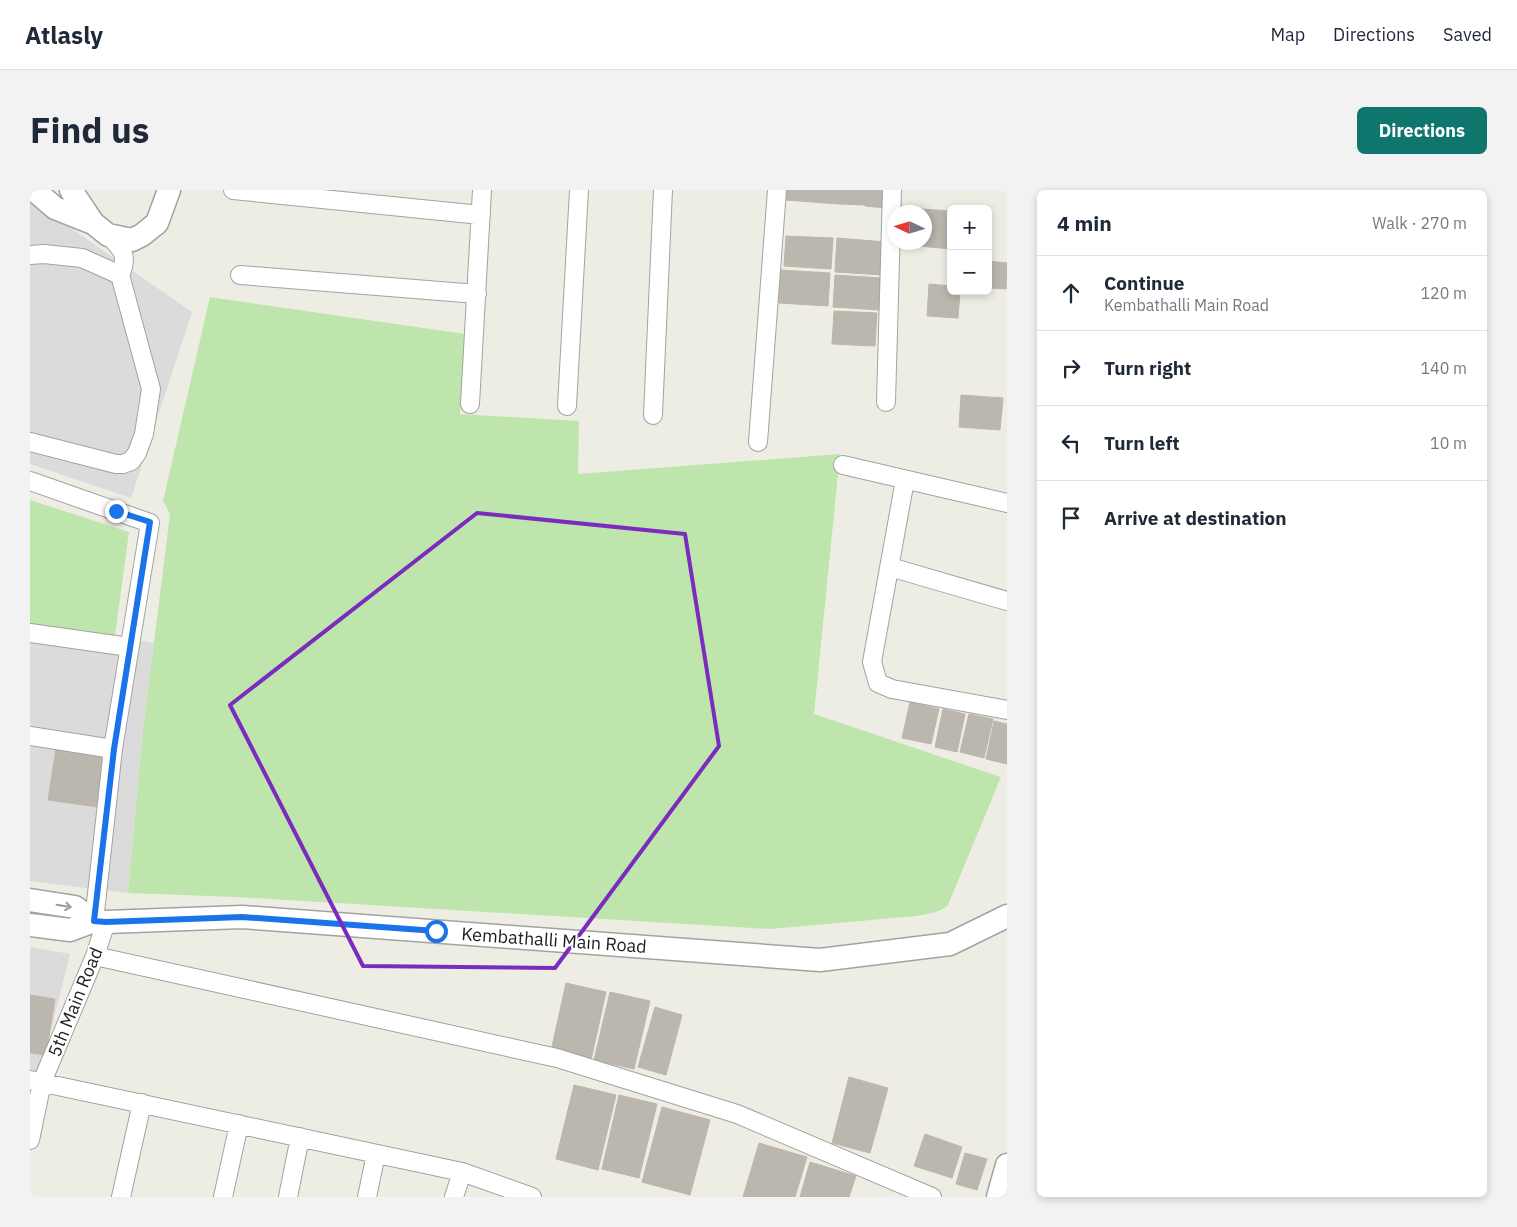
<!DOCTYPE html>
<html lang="en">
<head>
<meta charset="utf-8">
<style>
  :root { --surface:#fff; --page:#f2f2f3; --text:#1f2937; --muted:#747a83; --line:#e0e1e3; --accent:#0f766e }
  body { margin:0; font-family:"IBM Plex Sans",sans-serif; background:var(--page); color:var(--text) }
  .controls { position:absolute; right:15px; top:15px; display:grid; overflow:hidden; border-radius:8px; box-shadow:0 2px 8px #0003 }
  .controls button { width:45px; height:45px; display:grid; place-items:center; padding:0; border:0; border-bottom:1px solid var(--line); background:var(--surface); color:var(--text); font:25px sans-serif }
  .compass { position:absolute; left:857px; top:15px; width:45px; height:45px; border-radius:50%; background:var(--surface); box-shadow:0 2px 8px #0003; rotate:274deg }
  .stop { position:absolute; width:15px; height:15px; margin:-11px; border:4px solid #1a73e8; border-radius:50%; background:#fff }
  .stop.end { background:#1a73e8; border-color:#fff; box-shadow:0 1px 5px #0008 }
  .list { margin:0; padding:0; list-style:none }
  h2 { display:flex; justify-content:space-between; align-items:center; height:65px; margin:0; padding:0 20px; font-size:21px }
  h2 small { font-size:16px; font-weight:400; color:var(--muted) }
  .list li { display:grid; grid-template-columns:32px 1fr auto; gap:15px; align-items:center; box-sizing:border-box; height:75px; padding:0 20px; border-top:1px solid var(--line) }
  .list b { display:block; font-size:19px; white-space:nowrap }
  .list p { margin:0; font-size:16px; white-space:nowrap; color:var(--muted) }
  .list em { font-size:16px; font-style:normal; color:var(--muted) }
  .icon { flex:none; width:28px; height:28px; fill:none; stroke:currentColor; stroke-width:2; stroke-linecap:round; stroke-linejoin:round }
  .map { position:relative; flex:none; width:977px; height:1007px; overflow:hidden; border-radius:8px }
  header { display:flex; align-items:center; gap:30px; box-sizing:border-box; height:70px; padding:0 25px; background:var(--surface); border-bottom:1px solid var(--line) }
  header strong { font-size:24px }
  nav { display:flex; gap:28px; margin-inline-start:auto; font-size:18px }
  .intro { display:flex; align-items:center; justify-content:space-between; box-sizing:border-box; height:120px; padding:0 30px }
  h1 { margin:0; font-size:35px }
  .button { padding:12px 22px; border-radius:8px; background:var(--accent); color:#fff; font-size:18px; font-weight:700 }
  main { display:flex; gap:30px; padding:0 30px }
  aside { flex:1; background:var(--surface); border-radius:8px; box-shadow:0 2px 8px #0003 }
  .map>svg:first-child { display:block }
  .residential { fill:#dcdbdb }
  .grass { fill:#bee6ac }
  .building { fill:#bbb6ae; stroke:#bfb6a7 }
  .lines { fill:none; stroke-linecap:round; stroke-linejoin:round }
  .minor-casing { stroke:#a2a2a2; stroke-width:20 }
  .tertiary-casing { stroke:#a2a2a2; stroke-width:25 }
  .minor { stroke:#fff; stroke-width:18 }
  .tertiary { stroke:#fff; stroke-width:22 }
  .oneway { stroke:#9a9a9a }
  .route { stroke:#1a73e8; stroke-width:6 }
  .marked { fill:none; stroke:#7b2cbf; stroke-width:4; stroke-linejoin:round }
  .labels { text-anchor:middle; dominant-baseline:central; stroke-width:4; stroke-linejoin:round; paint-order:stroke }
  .street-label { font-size:18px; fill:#1e1e1e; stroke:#fff }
</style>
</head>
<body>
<header>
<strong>Atlasly</strong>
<nav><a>Map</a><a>Directions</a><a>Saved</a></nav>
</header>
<div class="intro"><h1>Find us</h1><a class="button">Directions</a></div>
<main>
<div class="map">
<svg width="977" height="1007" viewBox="0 0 977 1007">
  <rect width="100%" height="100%" fill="#eeede4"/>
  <path class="residential" d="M0,10L162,122L101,308L0,274Z
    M0,434L85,446L124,453L113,540L98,703L0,691Z
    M0,757L40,764L0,925Z"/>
  <path class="grass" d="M180,107L435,144L430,224L549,231L548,284L810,264L784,524L971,587L918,715C911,723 896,724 886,726L740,739L206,707L98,703L113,540L140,324L133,311Z
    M0,310L99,342L85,446L0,434Z"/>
  <path class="building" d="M756,0H782V12L755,10Z
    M782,0H810L809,14L782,12Z
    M810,0H836L835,15L809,14Z
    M836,0H858L856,18L835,16Z
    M892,19L921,21V59L889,56V52H894V22H891Z
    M756,46L803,48L801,79L754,76Z
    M807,48L856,52L853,85L805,82Z
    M958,71L977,73L976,99L958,98Z
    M751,80L800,83L798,116L749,113Z
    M805,85L851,88L849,120L803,117Z
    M899,94L921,96V101H930L928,128L897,126Z
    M804,121L847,123L845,156L802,154Z
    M931,205L973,208L970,240L929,237Z
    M880,512L909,519L901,554L872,548Z
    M913,519L935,524L927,562L905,557Z
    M939,524L963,529L954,568L930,562Z
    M964,531L977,534V574L956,569Z
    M26,559L75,567L68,617L18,610Z
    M536,793L576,802L561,870L521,861Z
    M580,802L620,811L604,879L564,870Z
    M0,805L25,809L16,865L0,863Z
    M625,817L652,825L636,885L608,877Z
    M819,887L858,898L840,963L802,953Z
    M544,895L586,905L568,980L526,969Z
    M589,905L627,914L609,988L572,979Z
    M632,917L680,930L660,1005L612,992Z
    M895,944L932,957L922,988L884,976Z
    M729,953L777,967L765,1007H713Z
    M935,963L957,969L947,1000L926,994Z
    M780,972L826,986L819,1007H770Z"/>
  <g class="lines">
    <defs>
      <path id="minor" d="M203,0L451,25
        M0,65L14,64L52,68L90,85
        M210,85L447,104
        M856,212L862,0
        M440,214L452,0
        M537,216L549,0
        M623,225L633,0
        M0,252L86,274H93L101,271L107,263L114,244L121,199L90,85C99,65 92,59 78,45
        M728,252L747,0
        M813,275L977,313
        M875,290L842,472L848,493L862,499L977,520
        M0,291L120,333L83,559L64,731
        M860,377L977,411
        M0,443L99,457
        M0,546L83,559
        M65,766L527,868L707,924L902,1007
        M0,890L432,982L502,1007
        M0,950L12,892L65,766L76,732
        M91,1007L112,913
        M193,1007L209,934
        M258,1007L270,947
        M337,1007L346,964
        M424,1007L432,982"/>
      <path id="tertiary" d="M4,0L25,18L63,33
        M41,0L63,33L78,45L102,50L112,45L127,33L139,0
        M0,710L45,717L64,731
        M0,735L40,740L64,731L76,732L212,727L790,770L920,754L977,726
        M968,1007L977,975"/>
    </defs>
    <use href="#minor" class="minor-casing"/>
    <use href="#tertiary" class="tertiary-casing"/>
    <use href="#minor" class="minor"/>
    <use href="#tertiary" class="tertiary"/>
  </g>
  <defs><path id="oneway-shaft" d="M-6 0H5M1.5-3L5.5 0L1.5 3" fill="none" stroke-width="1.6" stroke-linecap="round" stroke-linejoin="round" transform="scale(1.25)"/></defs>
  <use class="oneway" href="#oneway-shaft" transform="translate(34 716) rotate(10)"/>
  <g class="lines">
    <path class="route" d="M86,321L120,332L84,559L64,731L76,732L212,727L406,741"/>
  </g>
  <path class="marked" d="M447,323L655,344L689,556L525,778L333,776L200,515Z"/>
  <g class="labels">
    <g class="street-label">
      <text transform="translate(524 750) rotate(4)">Kembathalli Main Road</text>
      <text transform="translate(45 812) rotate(-68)">5th Main Road</text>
    </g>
  </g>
</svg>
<div class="controls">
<button>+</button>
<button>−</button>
</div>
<svg class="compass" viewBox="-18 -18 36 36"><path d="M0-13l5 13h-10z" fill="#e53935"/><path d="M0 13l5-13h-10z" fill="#747a83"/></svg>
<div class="stop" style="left:406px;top:741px"></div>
<div class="stop end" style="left:86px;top:321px"></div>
</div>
<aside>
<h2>4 min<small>Walk · 270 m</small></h2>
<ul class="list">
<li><svg class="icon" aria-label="ahead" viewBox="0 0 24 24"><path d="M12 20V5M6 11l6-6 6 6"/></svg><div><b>Continue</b><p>Kembathalli Main Road</p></div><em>120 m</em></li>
<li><svg class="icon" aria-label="right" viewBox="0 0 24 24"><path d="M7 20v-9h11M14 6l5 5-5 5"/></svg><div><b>Turn right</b></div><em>140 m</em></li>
<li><svg class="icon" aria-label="left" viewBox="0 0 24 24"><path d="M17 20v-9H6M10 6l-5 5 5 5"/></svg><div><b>Turn left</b></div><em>10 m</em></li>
<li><svg class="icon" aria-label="arrive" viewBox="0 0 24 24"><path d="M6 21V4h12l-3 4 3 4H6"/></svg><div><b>Arrive at destination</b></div></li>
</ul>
</aside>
</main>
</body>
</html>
